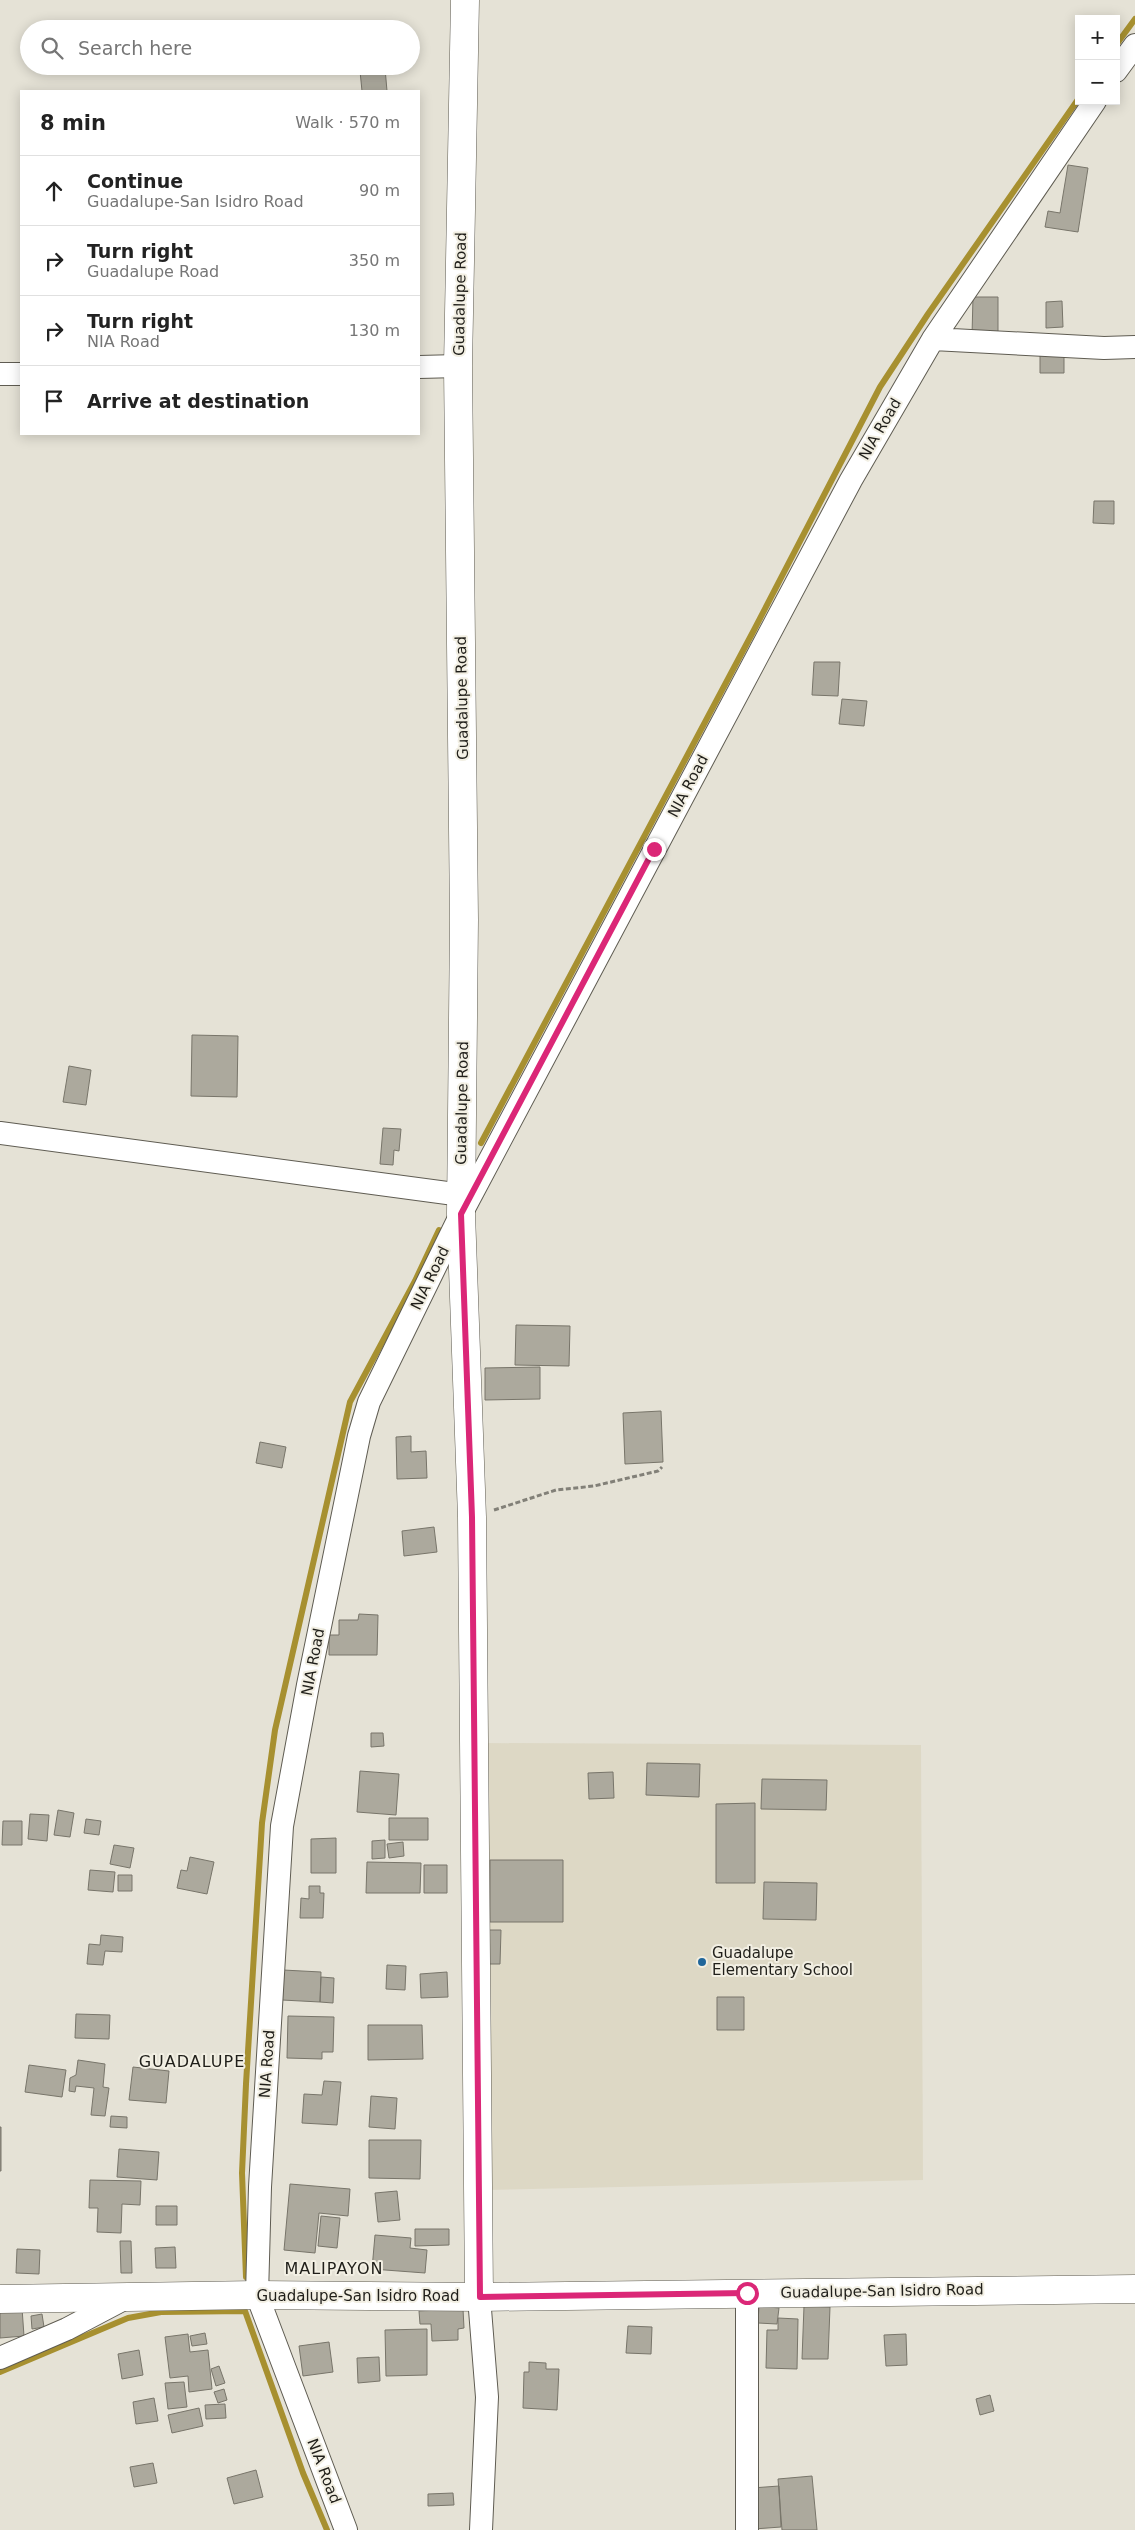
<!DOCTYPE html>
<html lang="en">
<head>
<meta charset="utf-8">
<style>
  :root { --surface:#fff; --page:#f2f2f2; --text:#222; --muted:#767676; --line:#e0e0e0 }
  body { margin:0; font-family:"DejaVu Sans",sans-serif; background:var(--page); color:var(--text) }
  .controls { position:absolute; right:15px; top:15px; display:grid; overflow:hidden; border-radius:0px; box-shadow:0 2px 12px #0003 }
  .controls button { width:45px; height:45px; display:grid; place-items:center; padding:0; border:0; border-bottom:1px solid var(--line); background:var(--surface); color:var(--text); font:25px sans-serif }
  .stop { position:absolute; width:15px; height:15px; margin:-11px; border:4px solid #db2777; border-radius:50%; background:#fff }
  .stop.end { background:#db2777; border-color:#fff; box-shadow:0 1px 5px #0008 }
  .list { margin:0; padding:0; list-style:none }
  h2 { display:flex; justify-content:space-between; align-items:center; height:65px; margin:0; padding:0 20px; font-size:21px }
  h2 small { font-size:16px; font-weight:400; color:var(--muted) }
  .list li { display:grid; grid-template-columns:32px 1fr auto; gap:15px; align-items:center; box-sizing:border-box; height:70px; padding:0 20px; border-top:1px solid var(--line) }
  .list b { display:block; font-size:19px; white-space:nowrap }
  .list p { margin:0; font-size:16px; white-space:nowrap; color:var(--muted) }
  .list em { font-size:16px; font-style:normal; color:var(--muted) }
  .icon { flex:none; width:28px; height:28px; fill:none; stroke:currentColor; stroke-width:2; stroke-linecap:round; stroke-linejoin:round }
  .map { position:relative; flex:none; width:1135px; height:2530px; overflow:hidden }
  .search { position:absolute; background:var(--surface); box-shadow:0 2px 12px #0003; left:20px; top:20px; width:400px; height:55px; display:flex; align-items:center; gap:12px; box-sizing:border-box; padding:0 18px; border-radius:28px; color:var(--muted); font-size:19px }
  .panel { position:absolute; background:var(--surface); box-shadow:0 2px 12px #0003; left:20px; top:90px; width:400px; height:345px; border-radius:0px }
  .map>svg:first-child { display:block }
  .built { fill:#ddd8c5 }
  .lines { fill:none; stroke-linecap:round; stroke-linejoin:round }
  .stream { stroke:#a79030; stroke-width:6 }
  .building { fill:#aca99d; stroke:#78756a }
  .street-casing { stroke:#5f5c52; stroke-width:24 }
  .secondary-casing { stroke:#5f5c52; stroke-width:29 }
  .path { stroke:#828078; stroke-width:3; stroke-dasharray:5 2.5; stroke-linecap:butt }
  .street { stroke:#fff; stroke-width:22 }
  .secondary { stroke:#fff; stroke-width:28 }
  .route { stroke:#db2777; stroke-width:6 }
  .poi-dot { fill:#20669a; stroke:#f2efe3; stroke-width:2 }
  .labels { text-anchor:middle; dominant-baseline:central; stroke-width:4; stroke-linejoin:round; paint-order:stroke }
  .street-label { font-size:15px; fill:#201f1a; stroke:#f2efe3 }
  .poi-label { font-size:15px; fill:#201f1a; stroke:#f2efe3; text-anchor:start }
  .neighbourhood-label { font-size:16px; letter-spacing:1px; fill:#201f1a; stroke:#f2efe3 }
</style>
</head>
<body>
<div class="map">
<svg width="1135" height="2530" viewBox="0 0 1135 2530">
  <rect width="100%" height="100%" fill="#e5e2d6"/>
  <path class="built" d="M481,1743L921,1745L923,2180L485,2190Z"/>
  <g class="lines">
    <path class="stream" d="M1116,45L1135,19
      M481,1143L754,630L880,387L928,314L1079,98
      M246,2277L242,2173L246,2084L262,1823L275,1730L350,1402L415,1281L439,1230
      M0,2372L128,2318L161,2312L245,2311L303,2473L327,2530"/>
  </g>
  <path class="building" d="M385,68L387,91H362L360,71Z
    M1068,165L1088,168L1078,232L1045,227L1048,211L1060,213Z
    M973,297H998V335H972Z
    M1062,301L1063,327L1046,328V302Z
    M1040,355H1064V373H1040Z
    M1094,501H1114V524L1093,523Z
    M814,662H840L838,696L812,695Z
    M842,699L867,701L864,726L839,724Z
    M192,1035L238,1036L237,1097L191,1096Z
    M69,1066L91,1070L86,1105L63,1102Z
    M383,1128L401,1129L399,1151L394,1150L393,1165L380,1164Z
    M516,1325L570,1326L569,1366L515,1365Z
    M540,1367V1399L485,1400V1368Z
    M661,1411L663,1462L625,1464L623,1413Z
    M411,1436V1452L426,1451L427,1478L397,1479L396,1437Z
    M260,1442L286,1447L282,1468L256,1463Z
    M434,1527L437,1552L404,1556L402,1531Z
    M359,1614L378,1615L377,1655H329V1635H339V1620H358Z
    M371,1733H383L384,1746L371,1747Z
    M647,1763L700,1764L699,1797L646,1795Z
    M360,1771L399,1774L396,1815L357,1812Z
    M613,1772L614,1798L589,1799L588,1773Z
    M762,1779L827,1780L826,1810L761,1809Z
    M755,1803V1883H716V1804Z
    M58,1810L74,1813L70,1837L54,1835Z
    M30,1814L49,1815L47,1841L28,1839Z
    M389,1818H428V1840H389Z
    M86,1819L101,1821L99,1835L84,1833Z
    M3,1821H22V1845H2Z
    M336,1838V1873H311V1839Z
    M385,1840V1858L372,1859V1841Z
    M403,1842L404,1856L389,1858L387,1844Z
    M114,1845L134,1848L130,1868L110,1864Z
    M190,1857L214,1862L207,1894L177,1888L181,1870L187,1871Z
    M490,1860H563V1922H490Z
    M367,1862L421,1863L420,1893H366Z
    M424,1865H447V1893H424Z
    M90,1870L115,1872L113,1892L88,1890Z
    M118,1875H132V1891H118Z
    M764,1882L817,1883L816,1920L763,1919Z
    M309,1886H320V1893H324L323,1918H300L301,1898L309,1899Z
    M485,1930H501L500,1964H485Z
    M101,1935L123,1937L122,1952L105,1951L103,1965L87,1964L89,1944L100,1945Z
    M387,1965L406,1966L405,1990L386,1989Z
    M283,1970L321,1972L320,2002L282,2000Z
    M447,1972L448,1997L421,1998L420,1974Z
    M321,1977L334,1978L333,2003L320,2002Z
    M717,1997H744V2030H717Z
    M76,2014L110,2015L109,2039L75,2038Z
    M288,2016L334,2017L333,2052H322V2059L287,2058Z
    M368,2025H422L423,2059L368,2060Z
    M78,2060L105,2064L103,2087L109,2088L105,2116L91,2115L94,2088L76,2086L75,2092L69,2091L70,2078L76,2075Z
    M29,2065L66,2070L62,2097L25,2092Z
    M133,2067L169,2071L166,2103L129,2100Z
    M324,2081L341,2082L337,2125L302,2123L304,2094L322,2095Z
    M371,2096L397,2098L395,2129L369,2127Z
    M111,2116L127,2117V2128L110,2127Z
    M0,2127H1V2171H0Z
    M369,2140H421L420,2179L369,2178Z
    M119,2149L159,2152L157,2180L117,2177Z
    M90,2180L141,2181L140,2205L122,2204L121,2233L97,2232L98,2208H89Z
    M290,2184L350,2189L348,2216L319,2213L315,2253L284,2250Z
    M397,2191L400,2220L378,2222L375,2193Z
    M156,2206H177V2225H156Z
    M321,2216L340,2218L337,2248L318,2246Z
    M415,2229H449V2245L415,2246Z
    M375,2235L411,2238L410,2248L427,2250L425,2273L372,2269Z
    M120,2241H131L132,2273H121Z
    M175,2247L176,2268H156L155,2248Z
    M17,2249L40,2250L39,2274L16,2273Z
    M759,2306L779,2308L777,2324L758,2323Z
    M804,2306L830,2307L828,2359H802Z
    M22,2308L24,2336L0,2338V2310Z
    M463,2309L464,2328L458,2329V2340L432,2341L431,2324H420L419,2311Z
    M42,2314L44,2327L32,2329L31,2316Z
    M778,2318L798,2319L797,2369L766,2368L767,2330H778Z
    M628,2326L652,2327L651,2354L626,2353Z
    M427,2329V2375L386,2376L385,2330Z
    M205,2333L207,2344L192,2346L190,2336Z
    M188,2334L190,2352L208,2350L212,2389L189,2392L188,2376L170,2378L165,2337Z
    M906,2334L907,2365L886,2366L884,2335Z
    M329,2342L333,2372L303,2376L299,2346Z
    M139,2350L143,2375L122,2379L118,2354Z
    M379,2357L380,2381L358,2383L357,2358Z
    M529,2362L546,2363V2369H559L557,2410L523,2408L524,2372H529Z
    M219,2366L225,2383L216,2386L211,2369Z
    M184,2382L187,2407L168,2409L165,2383Z
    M224,2389L227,2400L218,2403L214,2392Z
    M990,2395L994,2411L980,2415L976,2399Z
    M154,2398L158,2421L136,2424L133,2402Z
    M225,2404L226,2418L206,2419L205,2405Z
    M199,2408L203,2426L172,2433L168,2415Z
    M153,2463L157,2483L134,2487L130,2467Z
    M256,2470L263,2497L234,2504L227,2478Z
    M812,2476L817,2530H782L778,2479Z
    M779,2486L781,2527L754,2529L752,2488Z
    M453,2493L454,2505L428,2506V2494Z"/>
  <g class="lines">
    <defs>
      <path id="street" d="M1116,71L1135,45
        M933,339L1104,348L1135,347
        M419,367L458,366
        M0,374H21
        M0,1133L462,1195
        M479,2297L487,2397L481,2530
        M0,2358L67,2329L124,2299
        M346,2530L257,2295L260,2187L282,1826L308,1685L359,1436L369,1402L461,1214L851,480L933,339L1095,101
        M747,2530V2293"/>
      <path id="secondary" d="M465,0L458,366L464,920L461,1214L472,1517L479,2297
        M0,2299L257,2295L479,2297L1135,2289"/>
    </defs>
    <use href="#street" class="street-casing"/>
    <use href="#secondary" class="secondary-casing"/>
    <path class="path" d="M494,1510L556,1490L594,1486L658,1471L662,1467"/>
    <use href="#street" class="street"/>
    <use href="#secondary" class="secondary"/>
  </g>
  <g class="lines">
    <path class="route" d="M654,849L461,1214L472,1517L480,2297L747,2293"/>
  </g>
  <circle class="poi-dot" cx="702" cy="1962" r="5"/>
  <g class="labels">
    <g class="street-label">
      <text transform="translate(460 294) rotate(-89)">Guadalupe Road</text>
      <text transform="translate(880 429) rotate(-60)">NIA Road</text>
      <text transform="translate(462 698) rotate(-91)">Guadalupe Road</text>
      <text transform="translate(688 786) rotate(-62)">NIA Road</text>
      <text transform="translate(462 1103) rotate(-89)">Guadalupe Road</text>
      <text transform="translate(430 1278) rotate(-64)">NIA Road</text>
      <text transform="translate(313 1662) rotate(-79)">NIA Road</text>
      <text transform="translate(267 2064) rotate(-86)">NIA Road</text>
      <text transform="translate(882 2291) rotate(-1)">Guadalupe-San Isidro Road</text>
      <text x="358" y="2296">Guadalupe-San Isidro Road</text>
      <text transform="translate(324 2471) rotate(69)">NIA Road</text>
    </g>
    <g class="poi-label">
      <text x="712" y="1953">Guadalupe<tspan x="712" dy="17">Elementary School</tspan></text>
    </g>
    <g class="neighbourhood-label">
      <text x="192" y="2061">GUADALUPE</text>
      <text x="334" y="2268">MALIPAYON</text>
    </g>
  </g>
</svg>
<div class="controls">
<button>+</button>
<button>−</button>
</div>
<div class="stop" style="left:747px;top:2293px"></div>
<div class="stop end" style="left:654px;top:849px"></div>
<div class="search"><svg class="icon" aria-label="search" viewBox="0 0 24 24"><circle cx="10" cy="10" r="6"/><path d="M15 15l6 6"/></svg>Search here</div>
<section class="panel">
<h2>8 min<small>Walk · 570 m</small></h2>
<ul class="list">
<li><svg class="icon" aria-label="ahead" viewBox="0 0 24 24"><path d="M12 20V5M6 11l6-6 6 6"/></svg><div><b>Continue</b><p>Guadalupe-San Isidro Road</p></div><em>90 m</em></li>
<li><svg class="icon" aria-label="right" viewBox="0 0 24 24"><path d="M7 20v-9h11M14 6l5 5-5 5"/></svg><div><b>Turn right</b><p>Guadalupe Road</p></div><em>350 m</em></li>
<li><svg class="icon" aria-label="right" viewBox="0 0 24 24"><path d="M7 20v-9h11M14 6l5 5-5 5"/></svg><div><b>Turn right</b><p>NIA Road</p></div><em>130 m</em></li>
<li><svg class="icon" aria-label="arrive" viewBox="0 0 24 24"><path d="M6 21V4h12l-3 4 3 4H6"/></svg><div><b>Arrive at destination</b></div></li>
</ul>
</section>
</div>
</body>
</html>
